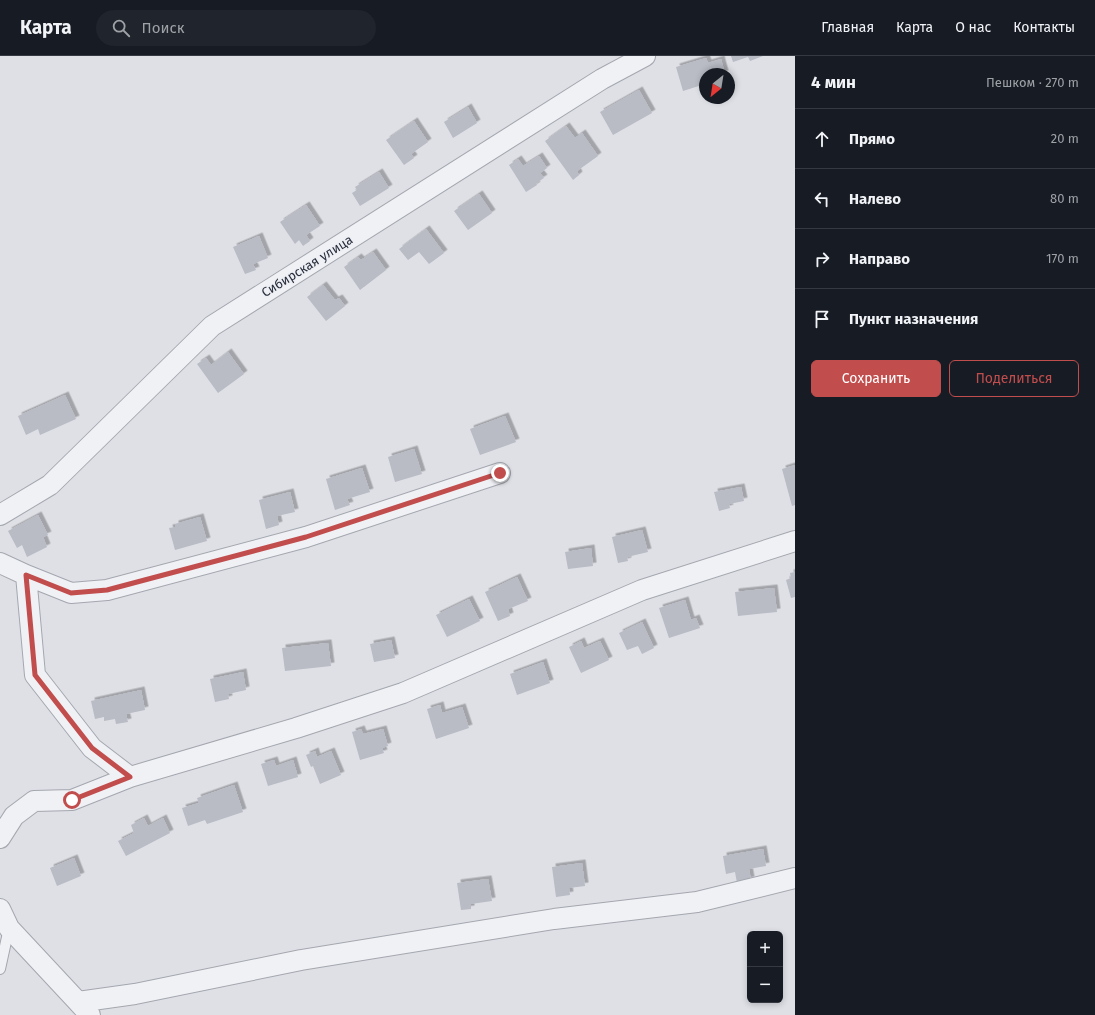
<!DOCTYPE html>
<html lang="ru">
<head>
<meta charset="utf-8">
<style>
  :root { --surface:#171b24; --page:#20242c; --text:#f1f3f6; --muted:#9ea1a6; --line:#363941; --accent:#c14d4d }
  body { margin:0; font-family:"Fira Sans",sans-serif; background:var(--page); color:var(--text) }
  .controls { position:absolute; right:12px; bottom:12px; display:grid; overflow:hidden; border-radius:6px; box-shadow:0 2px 6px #0003 }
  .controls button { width:36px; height:36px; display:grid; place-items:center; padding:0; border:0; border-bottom:1px solid var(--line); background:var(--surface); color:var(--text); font:20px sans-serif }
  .compass { position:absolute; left:699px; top:12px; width:36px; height:36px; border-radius:50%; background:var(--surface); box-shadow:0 2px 6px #0003; rotate:210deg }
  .stop { position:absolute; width:12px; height:12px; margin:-9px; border:3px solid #c14d4d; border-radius:50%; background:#fff }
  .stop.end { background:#c14d4d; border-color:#fff; box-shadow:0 1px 4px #0008 }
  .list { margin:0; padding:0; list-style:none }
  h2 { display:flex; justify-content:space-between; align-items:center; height:52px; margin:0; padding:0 16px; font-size:17px }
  h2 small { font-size:13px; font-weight:400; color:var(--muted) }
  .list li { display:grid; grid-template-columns:26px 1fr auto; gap:12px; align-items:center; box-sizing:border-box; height:60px; padding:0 16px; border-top:1px solid var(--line) }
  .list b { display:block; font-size:15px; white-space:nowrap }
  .list em { font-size:13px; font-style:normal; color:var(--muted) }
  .actions { display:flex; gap:8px; padding:12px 16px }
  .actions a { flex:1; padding:9px 0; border:1px solid var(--accent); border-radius:6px; text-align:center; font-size:14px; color:var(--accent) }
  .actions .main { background:var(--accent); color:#fff }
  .icon { flex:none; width:22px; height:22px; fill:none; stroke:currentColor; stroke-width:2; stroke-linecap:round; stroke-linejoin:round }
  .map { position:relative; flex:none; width:795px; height:959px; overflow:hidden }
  header { display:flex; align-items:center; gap:24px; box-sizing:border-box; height:56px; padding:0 20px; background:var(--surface); border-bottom:1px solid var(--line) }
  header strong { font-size:19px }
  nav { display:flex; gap:22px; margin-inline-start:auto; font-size:14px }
  .search { width:280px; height:36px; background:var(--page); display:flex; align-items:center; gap:10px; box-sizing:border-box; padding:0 14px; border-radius:22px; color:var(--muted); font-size:15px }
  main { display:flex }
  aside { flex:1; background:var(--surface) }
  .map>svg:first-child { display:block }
  .building { fill:#b9bbc5; filter:url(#shadow) }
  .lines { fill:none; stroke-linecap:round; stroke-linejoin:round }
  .lane-casing { stroke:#a4a7af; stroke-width:12 }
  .street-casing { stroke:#a4a7af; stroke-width:22 }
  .lane { stroke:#f0f1f5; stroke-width:10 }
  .street { stroke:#f0f1f5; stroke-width:20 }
  .route { stroke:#c14d4d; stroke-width:5 }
  .labels { text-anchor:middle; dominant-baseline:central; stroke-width:3; stroke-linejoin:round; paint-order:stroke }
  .street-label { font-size:13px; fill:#282d3b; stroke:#edeff4 }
</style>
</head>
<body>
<header>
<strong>Карта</strong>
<div class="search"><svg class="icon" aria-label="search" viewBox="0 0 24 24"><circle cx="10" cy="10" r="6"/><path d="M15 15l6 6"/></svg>Поиск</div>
<nav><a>Главная</a><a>Карта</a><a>О нас</a><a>Контакты</a></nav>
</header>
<main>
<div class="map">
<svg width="795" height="959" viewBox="0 0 795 959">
  <defs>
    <filter id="shadow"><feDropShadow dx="3.5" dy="-3.5" stdDeviation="0" flood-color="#0004"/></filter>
  </defs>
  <rect width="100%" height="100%" fill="#dee0e6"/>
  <path class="building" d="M731,0H763L750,5L748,1L733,6Z
    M706,2L708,7L721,3L725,18H705V28L683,35L676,11Z
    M639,34L652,57L613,79L600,56Z
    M468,51L477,67L453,82L444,66Z
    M414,65L428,86L411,98L414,102L404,109L386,84Z
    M566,70L575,82L582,77L598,100L577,115L579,119L573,124L545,85Z
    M539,100L547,112L540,117L544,122L536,127L537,129L526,136L509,109L518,103L523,110Z
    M379,116L389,132L360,150L352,137L357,134L355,131Z
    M479,138L492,157L468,174L454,155Z
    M306,149L320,170L306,179L310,185L303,190L299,184L295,188L280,166Z
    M426,173L444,197L429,208L419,196L408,204L399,193Z
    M259,180L268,202L253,208L256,214L245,218L233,191Z
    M373,196L386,214L360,234L344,211L358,201L361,204Z
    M323,229L335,244L339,242L345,250L326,265L307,241Z
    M228,296L244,318L218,337L197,308L206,302L211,309Z
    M65,339L76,363L40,379L38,373L26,379L18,360Z
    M505,360L516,386L480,399L470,373Z
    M414,393L422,418L395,426L388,401Z
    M795,409V449L792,450L782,413Z
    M362,412L370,436L347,443L350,449L335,454L326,423Z
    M741,431L744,445L729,448L730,452L719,455L714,436Z
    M290,436L295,456L277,460L279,469L266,473L259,444Z
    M38,459L48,479L43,481L47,491L27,501L22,489L17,492L8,475Z
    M200,461L207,485L175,494L169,472L175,471V468Z
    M642,474L648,496L627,501L628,505L618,507L612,481Z
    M591,492L593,510L568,513L565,496Z
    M795,516V541L791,542L786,524L791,522L790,517Z
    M517,521L528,545L508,553L510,560L498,565L485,536Z
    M774,532L777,556L738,560L735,536Z
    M469,543L480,565L447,581L436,559Z
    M685,544L691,564L696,562L700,572L669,582L659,552Z
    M642,566L654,592L642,598L638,590L627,594L619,577Z
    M391,584L395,602L374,606L370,588Z
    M581,585L584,592L600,585L609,604L581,617L569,591Z
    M328,587L331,610L285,615L282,592Z
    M543,606L550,627L517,639L510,618Z
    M243,616L246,634L228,638L229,643L215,646L210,623Z
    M141,634L145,654L126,658L128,666L116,668L115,663L104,665V661L95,663L91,645Z
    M440,649L442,657L462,651L469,672L436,683L427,653Z
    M361,673L363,678L383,673L388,690L382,692L384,697L360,704L352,676Z
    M315,695L317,701L331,695L341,719L320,728L313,710L311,711L306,699Z
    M274,704L276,710L293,704L298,721L268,730L261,708Z
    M234,729L243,756L207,768L205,764L188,770L182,752L199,747L197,742Z
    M144,762L148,770L163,762L170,777L126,800L118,785L134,777L131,769Z
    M763,793L766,810L749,813L751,824L737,827L735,816L726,818L723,800Z
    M74,802L81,820L57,830L50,812Z
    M582,807L585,830L569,832L570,839L556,841L552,811Z
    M488,823L492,845L471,848V853L461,854L457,827Z"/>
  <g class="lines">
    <defs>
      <path id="lane" d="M0,913L9,872"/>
      <path id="street" d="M0,459L50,429L212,270L602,23L645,0
        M0,507L26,519L35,619L92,692L130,721L72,744L34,745L14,760L0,782
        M26,519L71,537L107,534L306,481L500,417
        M130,721L296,672L403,637L642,534L795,485
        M0,853L9,872L78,946
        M90,959L78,946L135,938L301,904L554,863L697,846L795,822"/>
    </defs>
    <use href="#lane" class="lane-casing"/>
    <use href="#street" class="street-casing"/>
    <use href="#lane" class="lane"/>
    <use href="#street" class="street"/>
  </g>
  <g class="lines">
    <path class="route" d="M72,744L130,721L92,692L35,619L26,519L71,537L107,534L306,481L500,417"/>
  </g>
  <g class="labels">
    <g class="street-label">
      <text transform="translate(307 210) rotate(-32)">Сибирская улица</text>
    </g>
  </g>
</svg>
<div class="controls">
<button>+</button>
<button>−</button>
</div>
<svg class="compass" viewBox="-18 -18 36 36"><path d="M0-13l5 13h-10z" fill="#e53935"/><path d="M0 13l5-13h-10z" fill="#9ea1a6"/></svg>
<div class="stop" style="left:72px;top:744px"></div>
<div class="stop end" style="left:500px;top:417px"></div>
</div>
<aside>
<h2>4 мин<small>Пешком · 270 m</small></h2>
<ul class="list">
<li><svg class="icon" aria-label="ahead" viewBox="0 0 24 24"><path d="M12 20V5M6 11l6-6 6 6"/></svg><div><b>Прямо</b></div><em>20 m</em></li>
<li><svg class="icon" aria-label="left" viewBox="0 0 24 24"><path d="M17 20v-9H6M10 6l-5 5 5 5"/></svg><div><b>Налево</b></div><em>80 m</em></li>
<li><svg class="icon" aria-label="right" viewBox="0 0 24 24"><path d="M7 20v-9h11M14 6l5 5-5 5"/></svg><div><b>Направо</b></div><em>170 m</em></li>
<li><svg class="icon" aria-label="arrive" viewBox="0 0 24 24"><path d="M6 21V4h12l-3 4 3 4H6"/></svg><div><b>Пункт назначения</b></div></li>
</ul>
<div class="actions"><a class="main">Сохранить</a><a>Поделиться</a></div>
</aside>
</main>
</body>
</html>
